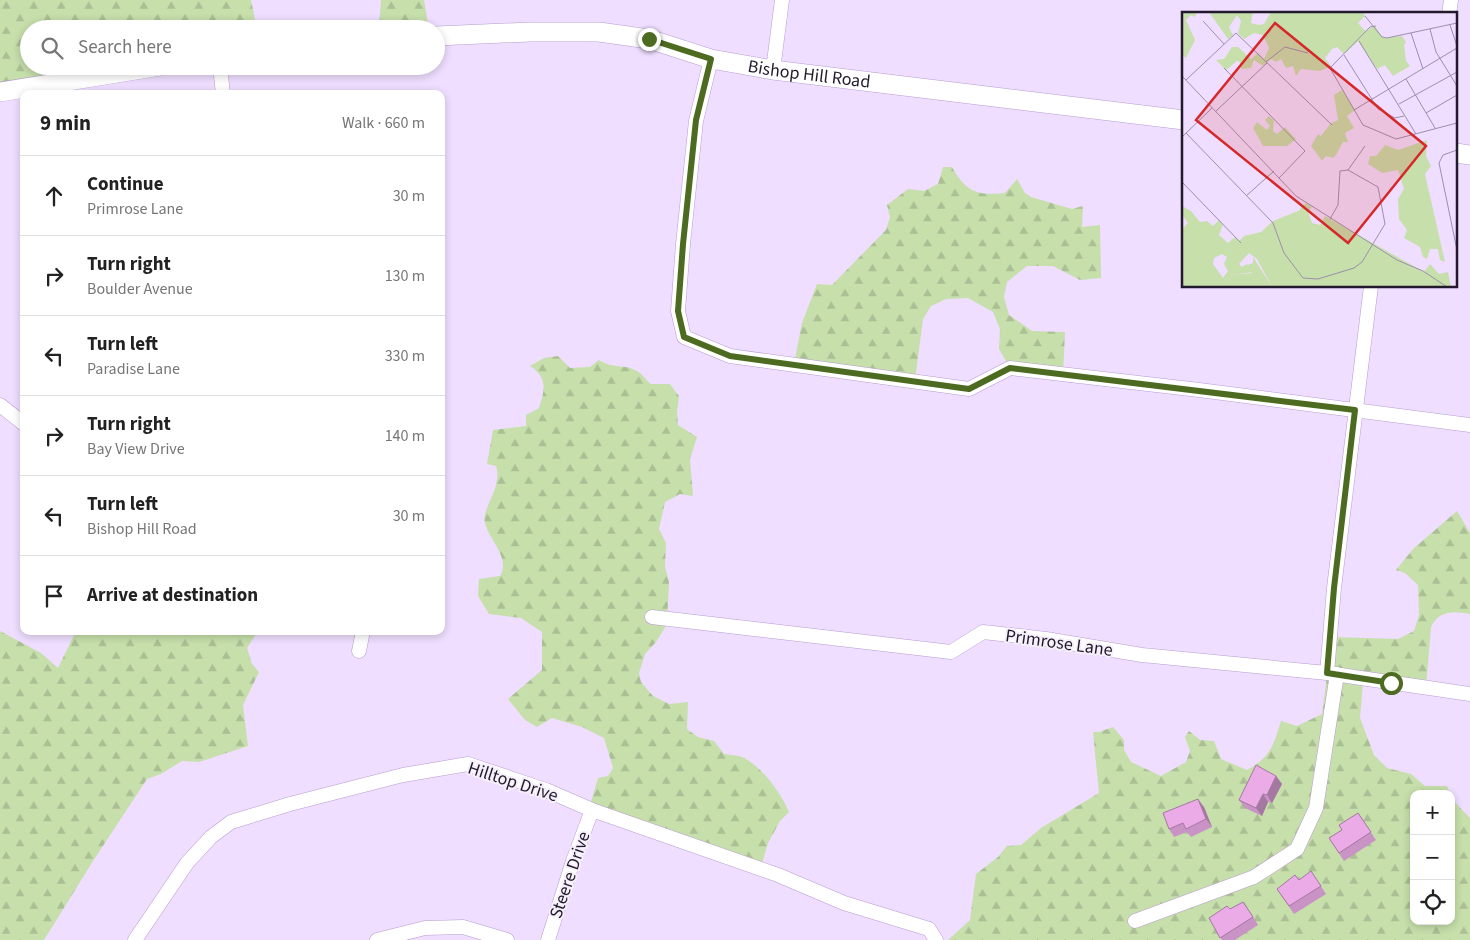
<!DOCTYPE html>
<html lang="en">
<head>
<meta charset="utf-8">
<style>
  :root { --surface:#fff; --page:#f2f2f2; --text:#222; --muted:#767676; --line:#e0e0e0 }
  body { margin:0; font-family:"Source Sans 3",sans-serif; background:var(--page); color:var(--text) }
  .controls { position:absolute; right:15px; bottom:15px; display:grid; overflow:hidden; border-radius:10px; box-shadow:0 2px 8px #0003 }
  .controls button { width:45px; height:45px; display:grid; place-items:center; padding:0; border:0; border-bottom:1px solid var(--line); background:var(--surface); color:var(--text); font:25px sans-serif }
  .stop { position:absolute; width:15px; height:15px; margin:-11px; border:4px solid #4d6b20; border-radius:50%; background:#fff }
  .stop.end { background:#4d6b20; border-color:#fff; box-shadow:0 1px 5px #0008 }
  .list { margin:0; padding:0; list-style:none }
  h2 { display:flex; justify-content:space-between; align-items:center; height:65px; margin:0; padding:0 20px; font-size:21px }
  h2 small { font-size:16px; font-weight:400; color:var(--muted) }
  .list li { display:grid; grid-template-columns:32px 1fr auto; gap:15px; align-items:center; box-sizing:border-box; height:80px; padding:0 20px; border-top:1px solid var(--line) }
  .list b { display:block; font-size:19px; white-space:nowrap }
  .list p { margin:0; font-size:16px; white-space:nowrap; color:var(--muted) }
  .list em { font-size:16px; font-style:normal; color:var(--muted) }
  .icon { flex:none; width:28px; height:28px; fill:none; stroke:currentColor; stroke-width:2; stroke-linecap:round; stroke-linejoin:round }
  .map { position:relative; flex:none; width:1470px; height:940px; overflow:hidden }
  .search { position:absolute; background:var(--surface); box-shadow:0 2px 8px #0003; left:20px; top:20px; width:425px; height:55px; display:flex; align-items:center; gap:12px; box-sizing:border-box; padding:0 18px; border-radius:28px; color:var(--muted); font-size:19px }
  .panel { position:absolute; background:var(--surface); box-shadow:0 2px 8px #0003; left:20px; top:90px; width:425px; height:545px; border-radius:10px }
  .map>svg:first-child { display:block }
  .forest { fill:url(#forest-firs) }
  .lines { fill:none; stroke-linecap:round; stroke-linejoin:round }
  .street-casing { stroke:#b89cd0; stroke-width:15 }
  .secondary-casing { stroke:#b89cd0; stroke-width:20 }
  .street { stroke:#fff; stroke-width:14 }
  .secondary { stroke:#fff; stroke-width:19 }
  .wall { fill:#ca93c6 }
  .shaded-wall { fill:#a478a1 }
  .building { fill:#ebabe6; stroke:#a478a1 }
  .route { stroke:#4d6b20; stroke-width:6 }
  .labels { text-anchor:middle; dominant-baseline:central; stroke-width:4; stroke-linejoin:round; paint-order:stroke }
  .street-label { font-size:18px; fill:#23192c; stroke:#f6f0fb }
  .inset-road { fill:none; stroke:#9d8fab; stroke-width:1 }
  .view { fill:#d62828; fill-opacity:0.15; stroke:#d62828; stroke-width:2.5 }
  .inset-edge { fill:none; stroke:#23192c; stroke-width:2.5 }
</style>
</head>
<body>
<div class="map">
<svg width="1470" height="940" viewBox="0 0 1470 940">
  <defs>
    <pattern id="forest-firs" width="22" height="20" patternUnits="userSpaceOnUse" patternTransform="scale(1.25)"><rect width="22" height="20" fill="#c6dfab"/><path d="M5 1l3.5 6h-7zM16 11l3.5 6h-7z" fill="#aabf93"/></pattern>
  </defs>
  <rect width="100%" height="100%" fill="#efdeff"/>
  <path class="forest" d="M0,0H251L257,29H29V66H166L0,93Z
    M381,0H424L429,29H379Z
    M943,167H952C966,192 977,196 1005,193L1017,179L1025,193L1031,197L1072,209L1083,206L1082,227L1100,225L1101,278L1080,280L1053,266H1027L1007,282L1004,297L1009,315L1032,331L1065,332L1063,375L1010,368L999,349L1000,329L993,312L968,298L946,299L931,306L923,319L915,380L794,364L802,323L817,284L832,285L886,230L890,217L887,205L908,189L924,191L938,184Z
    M558,356L570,368L590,367L599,360C615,370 623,363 637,371C642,373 646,381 651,384H670L679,396L677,412L678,425L697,437L690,459L693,496L680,494L665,502L659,529L666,543L665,567L669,582L667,624L656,642L645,654L639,673L641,682L653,696L669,704L688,702L687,729L698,737L714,741L724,754C730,755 739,755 744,758C763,768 781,793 789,812L780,821L768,843L761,867L589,809L598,778L608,776L613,768L604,738L582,727L552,718L537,727L525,720L508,699L542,670V632L521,618L489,614L478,596L479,579L500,576C511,558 489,540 485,523C481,508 503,488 496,466L487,464L493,430L526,426V415L539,408C545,389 548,378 530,366L544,358Z
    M1457,511L1470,533V614C1454,611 1439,610 1431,627L1426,687L1363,683L1360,718L1374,755L1387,768L1411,774L1425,786H1447L1450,794H1414V921H1451V798L1470,818V940H948L970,920L976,874L998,857L1007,846L1021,845L1041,828L1099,793L1093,732H1099L1113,727L1124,740V750L1131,762L1161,776L1186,762L1190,751L1185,737L1189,731L1200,740L1214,741L1221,759L1247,770C1271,757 1273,746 1281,721L1297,726L1322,714L1332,637L1398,639L1414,631L1419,615L1418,585L1405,573L1396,570L1413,549Z
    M0,631L41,653L58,668L76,631H258L247,648L252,664L259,672L243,705L248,746L199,762L182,761L161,774L147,779L93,861L44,940H0Z"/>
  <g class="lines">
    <defs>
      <path id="street" d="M1449,14L1451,0
        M711,59L696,121L683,244L678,311L684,337L730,356L969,389L1010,368L1199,390L1470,425
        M220,66L223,94
        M773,70L782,0
        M0,405L24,424
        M652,617L951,652L983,632L1046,639L1142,655L1327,673L1470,694
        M359,651L363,631
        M1327,673L1334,588L1371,286
        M1135,921L1254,877L1297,849L1316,808L1337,674
        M135,940L187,863L211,837L231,822L290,804L403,775L468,764L546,790L592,810L778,875L844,903L929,929L936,940
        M377,940L425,928L463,927L507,940
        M548,940L573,861L592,810"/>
      <g id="secondary">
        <path id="s1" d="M436,36L530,32H599L649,39L711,59L773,70L1184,120"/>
        <path d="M0,92L160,66"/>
        <path d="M1456,153L1470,155"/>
      </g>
    </defs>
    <use href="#street" class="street-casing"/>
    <use href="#secondary" class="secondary-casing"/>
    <use href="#street" class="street"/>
    <use href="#secondary" class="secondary"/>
  </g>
  <path class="wall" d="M1276,776L1282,784L1272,803L1268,802L1262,816L1245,808L1239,800Z
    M1204,807L1212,827L1191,837L1187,832L1174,837L1169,829Z
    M1358,813L1376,840L1344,861L1329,838L1342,830Z
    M1311,871L1326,894L1294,914L1277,889L1299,880Z
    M1230,909L1249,910L1258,925L1235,940H1222L1209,918Z"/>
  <path class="shaded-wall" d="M1276,776L1282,784L1272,803L1267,795Z
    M1263,794L1268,802L1262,816L1256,808Z
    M1198,799L1204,807L1212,827L1206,819Z"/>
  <path class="building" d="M1256,765L1276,776L1267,795L1263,794L1256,808L1239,800Z
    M1198,799L1206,819L1186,829L1183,823L1169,829L1163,813Z
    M1358,813L1371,832L1339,853L1329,838L1342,830L1339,825Z
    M1311,871L1321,886L1289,906L1277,889L1295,875L1299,880Z
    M1243,902L1253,917L1220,938L1209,918L1227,906L1230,909Z"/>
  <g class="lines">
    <path class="route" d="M649,39L711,59L696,120L683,244L678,311L684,337L730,356L969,389L1010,368L1355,410L1334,588L1327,673L1391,683"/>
  </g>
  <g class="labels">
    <g class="street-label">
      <text stroke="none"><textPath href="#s1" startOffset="378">Bishop Hill Road</textPath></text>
      <text transform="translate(1059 643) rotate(8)">Primrose Lane</text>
      <text transform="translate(513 782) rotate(18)">Hilltop Drive</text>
      <text transform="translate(570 875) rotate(-71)">Steere Drive</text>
    </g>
  </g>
  <g transform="translate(1182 12)">
    <rect width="275" height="275" fill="#efdeff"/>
    <path d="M71,245L90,275H50L46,270L50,263L70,261L66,253L71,251Z" fill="#c6dfab"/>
    <path d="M0,0H15L13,5L9,3L4,8L13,28L4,46L0,43ZM27,0H71L69,11L77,13L82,12L89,0H181L183,4L176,11L183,19L193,14L201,26L220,24L224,30L222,33L224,49L228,54L211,64L203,53L195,57L176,29L162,42L155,35L150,37L143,46L149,54L138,59L119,57L114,64L111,54L104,56L99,47L94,50L89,47L81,54L72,48L69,56L60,57L57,49H55L44,58L34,48L42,47L50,35H56L69,47L76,41L82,47L87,36L81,23L72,21L62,27L56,21L59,9L55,3L47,15L51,23L46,27ZM160,78L173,98L165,104L172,116L163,121L166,130H161L154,143L151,146L144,144L140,149L129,134L136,122L139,124L149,111L156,108L152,83ZM87,104L92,109L91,119L95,122L103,115L114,127L105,134H81L71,116L75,110L85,118L88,114L83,108ZM245,128L244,144L249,154L243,162L263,250L258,248L256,237H248L245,247L241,245L238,235L222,226L225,218L217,207L216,187L222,177L216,158L200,161L186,152L188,144H194L203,133L216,138ZM124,191L130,195L126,200L130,211L138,213L143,204L242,260L248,252L257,262L266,260L269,275H90L75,247L67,241L57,252L60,255L65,252L71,260L50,263L46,270L50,275H0V217L6,211L0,203V194L9,199L18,210L25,209L31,214L37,208L41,212L37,223L46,231L53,225L57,229L62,224L79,220L91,209L116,199ZM40,242L45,245L42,252L46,259L41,266L31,252L32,246Z" fill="#c6dfab" fill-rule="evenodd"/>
    <path class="inset-road" d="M183,4L200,25L205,26L275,11M21,9L42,32M268,13L275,34M194,14L188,15L148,56L181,113L214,127L275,111M248,17L254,40L275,74M229,21L241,57M177,29L234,122M162,43L196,97L213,106L222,104M84,50L103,35L126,41M42,56L123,139L97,166M0,64L114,184L215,248L241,259L265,275M224,67L253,116M4,68L54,21L150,113M217,92L275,60M172,98L275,36M34,99L85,51M244,101L275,83M4,121L91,211L102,241L121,266L136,267L172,256L180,250L203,212L196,175L166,158L158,159L156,193L148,207M0,125L30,96M275,138L261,143L257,151L275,238M166,158L183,134M0,170L59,231M64,184L92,159"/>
    <path class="view" d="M93,11L244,134L166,231L14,108Z"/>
    <rect width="275" height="275" class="inset-edge"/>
  </g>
</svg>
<div class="controls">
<button>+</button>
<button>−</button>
<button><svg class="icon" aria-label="locate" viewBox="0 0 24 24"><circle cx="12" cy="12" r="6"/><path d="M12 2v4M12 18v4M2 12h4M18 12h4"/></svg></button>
</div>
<div class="stop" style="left:1391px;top:683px"></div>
<div class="stop end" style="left:649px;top:39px"></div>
<div class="search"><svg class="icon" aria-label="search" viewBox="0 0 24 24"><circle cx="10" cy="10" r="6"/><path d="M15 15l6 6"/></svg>Search here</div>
<section class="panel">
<h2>9 min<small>Walk · 660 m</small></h2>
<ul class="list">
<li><svg class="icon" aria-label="ahead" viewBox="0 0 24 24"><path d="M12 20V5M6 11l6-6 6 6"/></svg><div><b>Continue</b><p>Primrose Lane</p></div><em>30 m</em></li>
<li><svg class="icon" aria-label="right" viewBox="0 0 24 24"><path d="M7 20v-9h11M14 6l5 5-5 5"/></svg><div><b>Turn right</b><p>Boulder Avenue</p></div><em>130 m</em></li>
<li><svg class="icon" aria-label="left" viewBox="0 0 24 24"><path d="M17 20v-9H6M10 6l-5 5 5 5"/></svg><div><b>Turn left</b><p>Paradise Lane</p></div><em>330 m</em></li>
<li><svg class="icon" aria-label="right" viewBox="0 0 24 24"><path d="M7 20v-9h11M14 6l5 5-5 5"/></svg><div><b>Turn right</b><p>Bay View Drive</p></div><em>140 m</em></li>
<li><svg class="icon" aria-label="left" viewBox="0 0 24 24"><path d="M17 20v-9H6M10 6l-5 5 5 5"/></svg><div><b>Turn left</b><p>Bishop Hill Road</p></div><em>30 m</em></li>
<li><svg class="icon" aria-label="arrive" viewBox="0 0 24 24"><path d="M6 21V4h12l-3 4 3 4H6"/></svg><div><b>Arrive at destination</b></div></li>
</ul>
</section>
</div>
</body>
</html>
